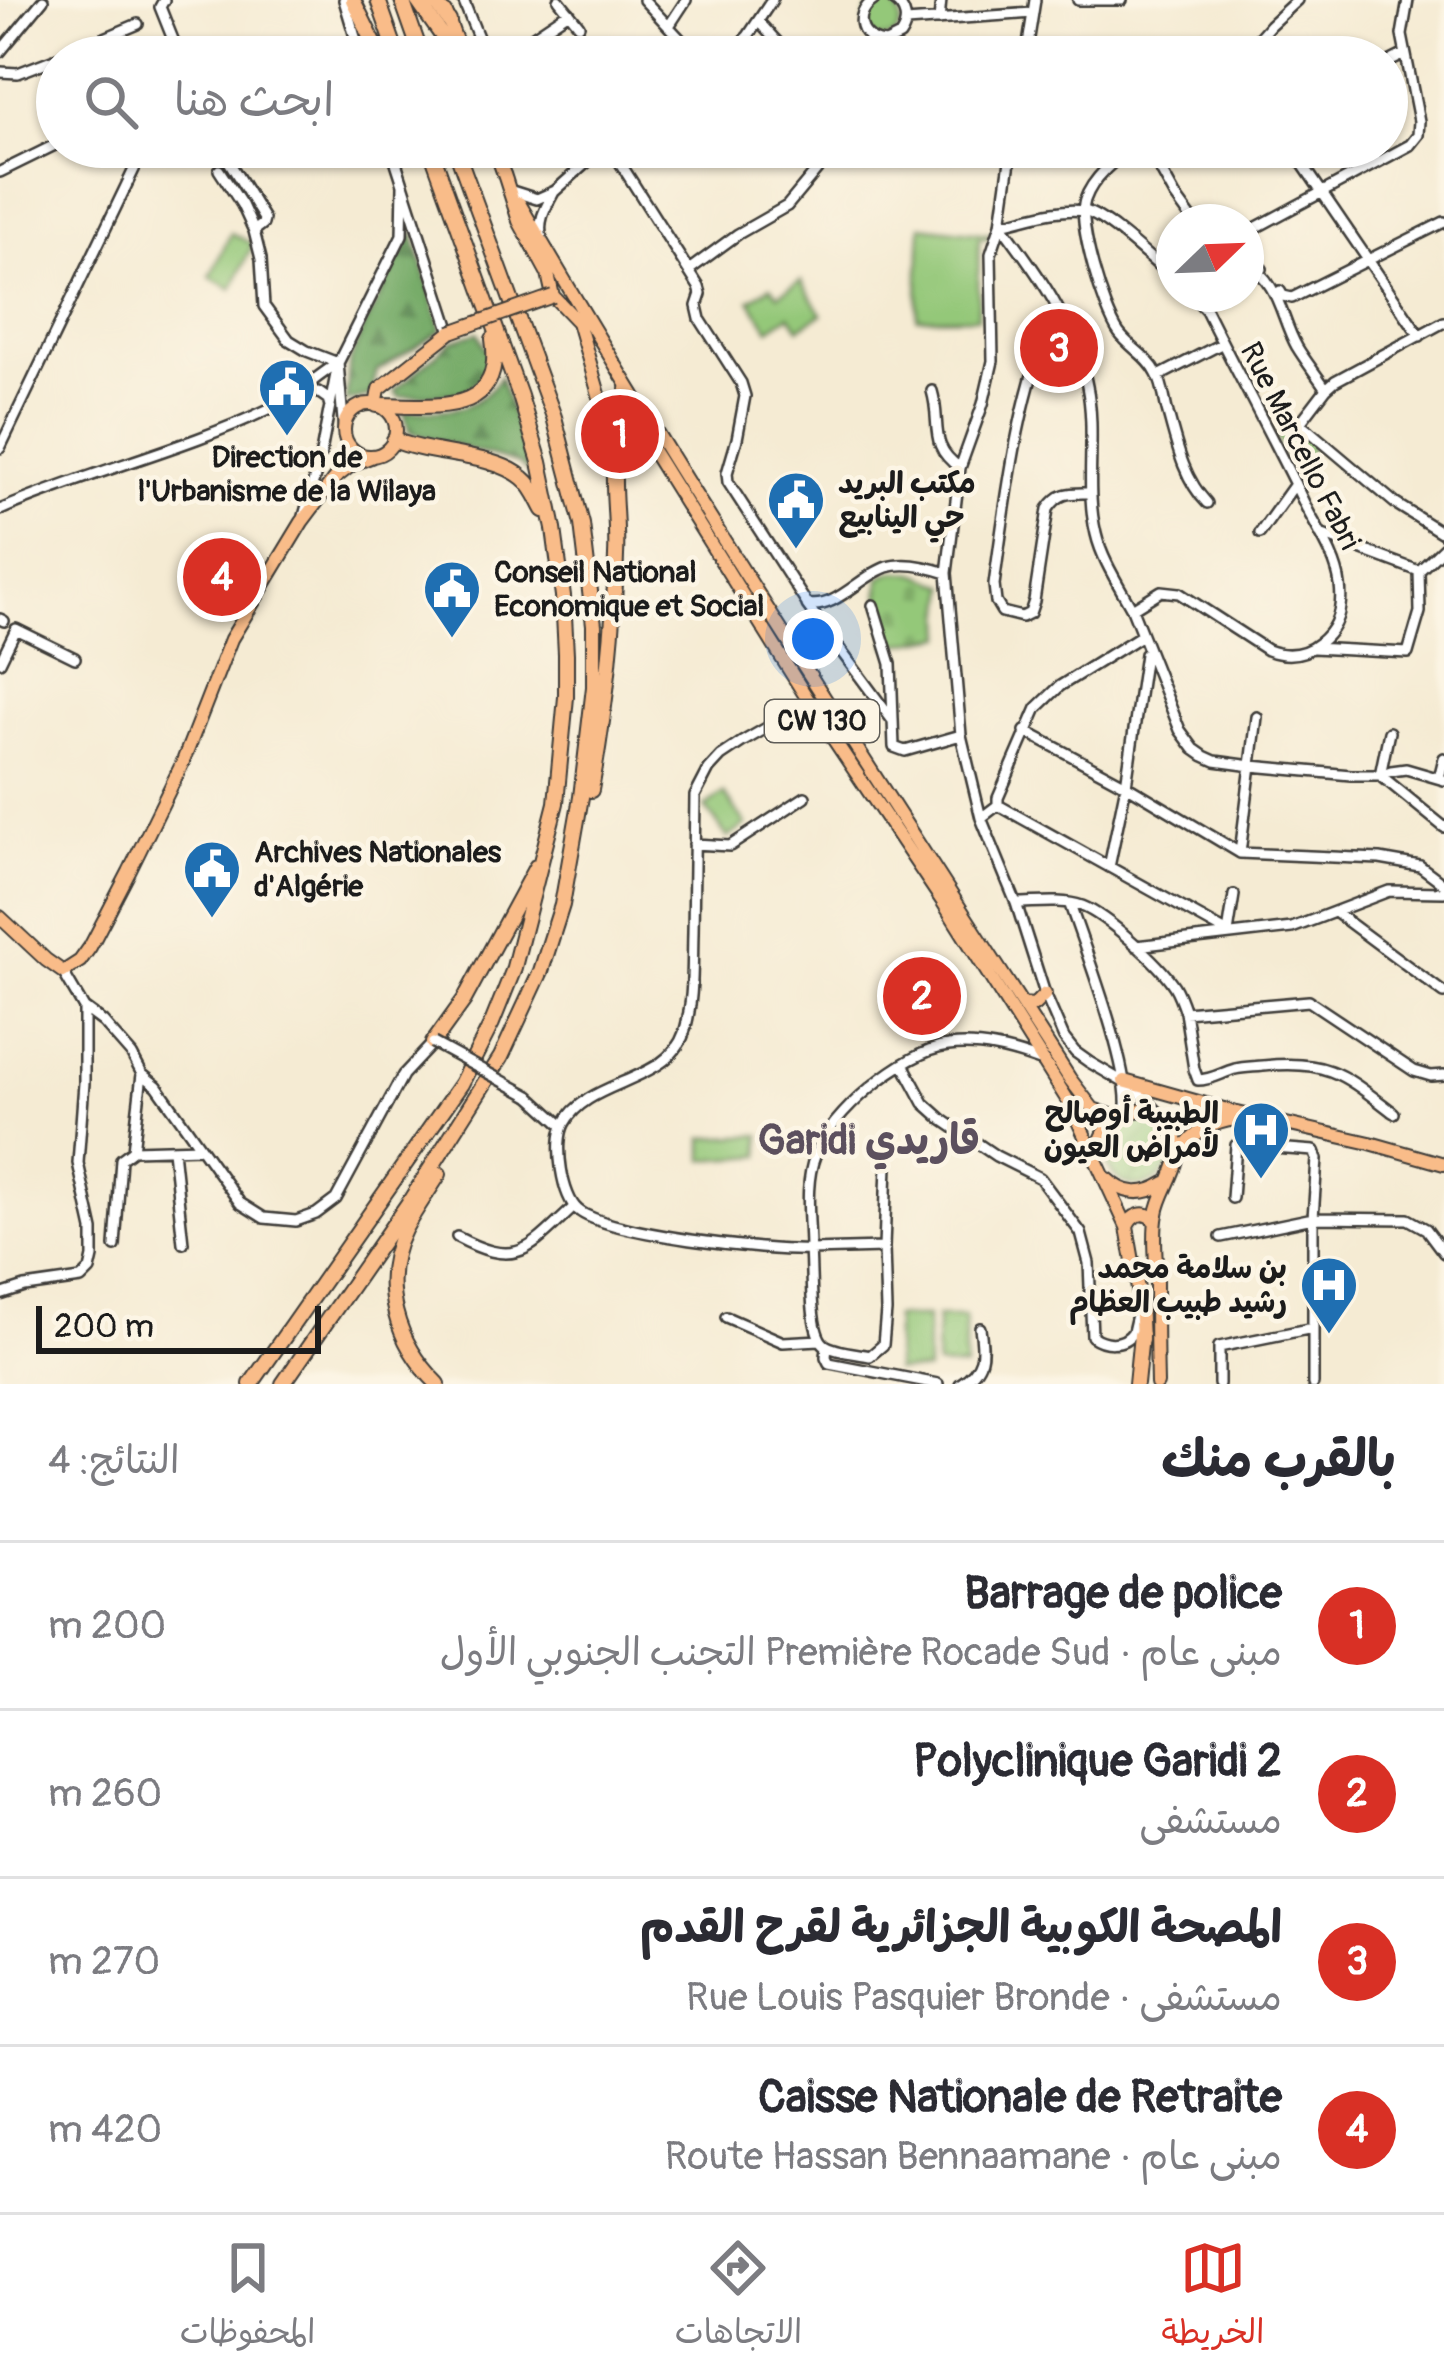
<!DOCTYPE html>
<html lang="ar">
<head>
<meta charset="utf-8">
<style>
  :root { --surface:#fff; --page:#f7f7f7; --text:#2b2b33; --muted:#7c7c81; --line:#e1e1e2; --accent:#d93025 }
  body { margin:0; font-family:Pangolin,"Playpen Sans Arabic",sans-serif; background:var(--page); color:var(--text); direction:rtl }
  .compass { position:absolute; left:1156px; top:204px; width:108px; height:108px; border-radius:50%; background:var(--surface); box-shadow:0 3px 9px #0004; rotate:67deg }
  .scale { position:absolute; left:36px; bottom:30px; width:285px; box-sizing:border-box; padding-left:12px; border:6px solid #1c1c1c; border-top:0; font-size:33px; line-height:42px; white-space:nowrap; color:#1c1c1c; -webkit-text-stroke:9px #fcf5e5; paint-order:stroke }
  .you { position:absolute; left:813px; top:639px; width:42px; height:42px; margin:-30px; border:9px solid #fff; border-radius:50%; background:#1a73e8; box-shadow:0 0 0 18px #1a73e833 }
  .badge { display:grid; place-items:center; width:78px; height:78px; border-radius:50%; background:var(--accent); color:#fff; font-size:39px; font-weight:700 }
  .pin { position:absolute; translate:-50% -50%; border:6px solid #fff; box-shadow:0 3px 12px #0006 }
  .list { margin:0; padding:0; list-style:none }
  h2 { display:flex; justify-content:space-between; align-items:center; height:156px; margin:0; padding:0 48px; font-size:51px }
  h2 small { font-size:39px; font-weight:400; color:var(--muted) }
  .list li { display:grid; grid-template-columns:78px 1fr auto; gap:36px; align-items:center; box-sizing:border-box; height:168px; padding:0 48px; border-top:3px solid var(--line) }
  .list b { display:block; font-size:45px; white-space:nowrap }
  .list p { margin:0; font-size:39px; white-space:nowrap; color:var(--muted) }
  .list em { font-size:39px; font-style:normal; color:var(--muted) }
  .icon { flex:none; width:66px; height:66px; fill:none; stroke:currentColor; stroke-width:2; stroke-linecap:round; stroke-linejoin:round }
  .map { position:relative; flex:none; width:1444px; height:1384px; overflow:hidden; direction:ltr }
  .search { position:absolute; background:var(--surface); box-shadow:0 3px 9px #0004; left:36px; right:36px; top:36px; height:132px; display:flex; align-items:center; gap:30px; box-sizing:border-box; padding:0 42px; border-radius:66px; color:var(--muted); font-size:45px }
  .sheet { height:828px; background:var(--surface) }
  nav { display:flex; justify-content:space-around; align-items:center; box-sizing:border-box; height:168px; border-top:3px solid var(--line); background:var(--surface); font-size:33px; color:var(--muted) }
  nav a { display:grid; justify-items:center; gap:6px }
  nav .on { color:var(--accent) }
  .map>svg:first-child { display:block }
  .forest { fill:url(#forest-firs); stroke:#4a6442; stroke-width:3 }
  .cemetery { fill:url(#cemetery-stones); stroke:#58724a; stroke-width:3 }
  .park { fill:#94c879; stroke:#58724a; stroke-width:3 }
  .garden { fill:url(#garden-furrows); stroke:#58724a; stroke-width:3 }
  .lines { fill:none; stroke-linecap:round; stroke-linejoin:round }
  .minor-casing { stroke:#3d3b37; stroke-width:14 }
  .major-casing { stroke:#3d3b37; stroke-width:16 }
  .highway-casing { stroke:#3d3b37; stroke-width:18 }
  .minor { stroke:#fff; stroke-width:9 }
  .major { stroke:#f9bc89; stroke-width:12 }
  .highway { stroke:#f9bc89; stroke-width:14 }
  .minor-bridge-casing { stroke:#3d3b37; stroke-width:14; stroke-linecap:butt }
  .major-bridge-casing { stroke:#3d3b37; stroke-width:16; stroke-linecap:butt }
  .minor-bridge { stroke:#fff; stroke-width:9 }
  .major-bridge { stroke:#f9bc89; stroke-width:12 }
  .labels { text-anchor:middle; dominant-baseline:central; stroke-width:9; stroke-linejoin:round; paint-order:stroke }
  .shield { fill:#fcf5e5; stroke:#5f5d58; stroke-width:3 }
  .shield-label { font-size:27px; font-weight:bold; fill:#1c1c1c }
  .street-label { font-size:30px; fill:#1c1c1c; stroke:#fcf5e5 }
  .poi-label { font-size:30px; font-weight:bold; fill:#1c1c1c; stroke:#fcf5e5; text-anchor:start }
  .district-label { font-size:42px; font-weight:bold; fill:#5c505e; stroke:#fcf5e5 }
</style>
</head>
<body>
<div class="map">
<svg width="1444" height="1384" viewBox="0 0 1444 1384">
  <defs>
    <pattern id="forest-firs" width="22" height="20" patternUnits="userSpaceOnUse" patternTransform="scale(3)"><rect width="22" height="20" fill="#77ac69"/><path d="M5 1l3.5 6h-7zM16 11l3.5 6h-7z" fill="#618b56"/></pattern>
    <pattern id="cemetery-stones" width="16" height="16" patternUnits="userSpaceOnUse" patternTransform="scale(3)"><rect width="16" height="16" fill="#94c879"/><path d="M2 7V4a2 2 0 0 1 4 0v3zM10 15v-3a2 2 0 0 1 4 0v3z" fill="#7fab68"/></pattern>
    <pattern id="garden-furrows" width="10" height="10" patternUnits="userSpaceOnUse" patternTransform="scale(3)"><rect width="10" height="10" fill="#94c879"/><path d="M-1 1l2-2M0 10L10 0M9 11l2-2" fill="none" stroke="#7fab68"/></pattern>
  </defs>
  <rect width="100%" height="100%" fill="#fcf5e5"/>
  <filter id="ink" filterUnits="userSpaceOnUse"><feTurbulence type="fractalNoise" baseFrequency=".00833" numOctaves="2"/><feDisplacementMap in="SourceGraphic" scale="24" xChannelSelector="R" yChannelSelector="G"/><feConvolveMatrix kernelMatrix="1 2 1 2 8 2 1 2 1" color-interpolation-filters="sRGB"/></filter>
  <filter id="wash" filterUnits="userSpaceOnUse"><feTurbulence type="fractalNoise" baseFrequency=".004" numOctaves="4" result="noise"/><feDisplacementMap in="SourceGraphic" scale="48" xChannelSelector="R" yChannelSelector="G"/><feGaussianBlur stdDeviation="2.7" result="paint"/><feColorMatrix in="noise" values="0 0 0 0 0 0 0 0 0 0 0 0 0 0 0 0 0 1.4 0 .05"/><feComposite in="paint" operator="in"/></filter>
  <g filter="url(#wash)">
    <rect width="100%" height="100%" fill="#f5ebd3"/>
    <path class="forest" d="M413,232L442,330L377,371L371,396L346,402L349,364L362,331Z
      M478,332L490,358L487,369L478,381L461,393L399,397L394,391L451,341Z
      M500,377L531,476L519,464L409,432L404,412C450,408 471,417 500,377Z"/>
    <path class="cemetery" d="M894,572L915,573L948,586L944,616L945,636L887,646L889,615L879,594L880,578Z"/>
    <path class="park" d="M865 21a18 18 0 1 1 36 0a18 18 0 1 1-36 0Z
      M921,226L989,234L988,238H979L978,317L917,318Z
      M231,233L253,244L232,289L210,277Z
      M801,281L822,314L799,328L790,315L769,329L750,300L771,286L778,295Z
      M1293,426L1313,444L1299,482L1276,436Z
      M724,793L746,825L728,838L705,807Z
      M760,1135L761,1156L704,1160V1138Z
      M895,1317H927V1371H895Z
      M937,1317H965V1368L936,1366Z"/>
    <path class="garden" d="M1105 1153a33 33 0 1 1 66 0a33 33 0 1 1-66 0Z"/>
  </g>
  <g filter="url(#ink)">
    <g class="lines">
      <defs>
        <path id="minor" d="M164,0L160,7L180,57
          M344,0L361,57
          M463,0L486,57
          M559,0L579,25
          M644,0L697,57
          M874,0C852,15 860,41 886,43L900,36C909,23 907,9 893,0
          M1078,0H1122
          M939,20L941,0
          M758,21L791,57
          M906,22L1033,13
          M669,26L686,0
          M0,52L43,0
          M60,57L138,24
          M502,57L569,12
          M727,57L748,36L772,0
          M846,57L853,50
          M1026,57L1035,0
          M1242,57L1270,25L1297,0
          M1387,63L1405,54
          M0,72L18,73L57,58
          M220,147L264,219L263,224L254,231
          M391,147L451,332
          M610,147L699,287L701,294L697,306L700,319L741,383L745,396L737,439L727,473L728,482L807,604C835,611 861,575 887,567C906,561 929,567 947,573
          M1012,147L1001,224L991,254L993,361L983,404L960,468L947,573L961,735L981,818L1016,903L1045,994L1064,1038L1075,1052L1089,1062L1137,1090L1162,1116
          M1135,147C1116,157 1092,179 1085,200C1077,223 1104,312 1119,333C1130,348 1149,357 1157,374C1163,385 1164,398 1167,410C1176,442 1183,478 1207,503
          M1148,147L1175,196L1194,222
          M1291,147L1420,336
          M219,170L242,205L254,231L261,259L264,306L289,340L307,351L338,363
          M0,172L57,144
          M512,191L537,199L555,191L604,147
          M1001,224C1037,272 1076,326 1087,386C1097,435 1084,485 1096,534C1102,560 1119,585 1132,609
          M1001,224C1026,219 1058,207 1084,211C1105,215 1156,264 1174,279
          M1246,233L1410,145L1418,135L1419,121L1402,35L1408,0
          M542,238C537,221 546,207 554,192
          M1246,250L1262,269
          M1246,263C1280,282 1280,317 1297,347C1306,362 1317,375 1326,389L1300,423L1396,504L1444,534
          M689,270L738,234L787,206L836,147
          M1280,291L1283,296L1292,298L1444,222
          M1191,294L1206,310C1239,377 1275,442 1307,509C1319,532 1337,559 1340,585C1343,608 1337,629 1319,643C1303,656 1286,657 1267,650L1179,593L1161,591L1132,609L1180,730L1194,749L1204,756L1215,761L1252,766L1351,775H1380L1391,771L1406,769L1444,780
          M1056,308C1018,394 1007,492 994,585L996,602L1002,612L1022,617L1030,613L1034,601L1048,509C1060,491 1070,493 1090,493
          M1159,376L1221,344
          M1326,389L1335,381L1444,322
          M932,391C942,424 927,445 960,468
          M301,394L318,392L328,399L330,406
          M344,432L338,363L402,235L403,185
          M0,448L140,157L142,147
          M0,510C88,472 182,450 269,409C295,397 314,378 338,363
          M304,516L320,458L336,374
          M1260,533L1295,484
          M1320,534L1419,571
          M1419,571L1444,547
          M807,605L893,721
          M873,605L891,664L894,747L905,751L961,735
          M0,619L4,621
          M1313,648L1408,653L1420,612L1419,571
          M0,662L16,629L75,658
          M820,719L807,713L791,714L742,742L721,756L709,769L695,796C694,841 694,887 693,933C692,965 694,1002 684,1033C667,1084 587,1079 564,1124C554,1143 562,1197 578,1210C606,1234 769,1252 810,1250C810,1221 804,1184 815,1156C829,1115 904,1051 948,1046C977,1042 1013,1051 1040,1061
          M1025,731L1126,785L1240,853L1380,859L1420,866L1444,884
          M1389,732L1380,775L1444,827
          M1439,778L1444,758
          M998,805L1228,933L1234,895
          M981,818L998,805V798L1037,708L1060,686L1142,635
          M694,844L730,846L805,797
          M1240,853L1257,717
          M1109,867L1126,785L1145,654
          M1016,903C1036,903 1062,899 1082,906C1107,916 1159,963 1174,986C1179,994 1182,1003 1185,1012L1309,1001L1414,1071L1431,1076L1444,1075
          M1070,905C1084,946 1134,1077 1125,1113
          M1335,912L1444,993
          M1136,946L1292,928L1389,891L1444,892
          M63,972L84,1008L103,1022L132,1055L142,1074L157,1086L240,1203L264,1218L296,1221L316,1214L336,1199L403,1075L433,1043
          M1185,1012L1194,1069L1198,1080C1212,1080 1221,1073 1235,1069C1244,1067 1254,1067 1263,1066C1329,1059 1344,1075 1394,1113
          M903,1064L924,1103L943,1120L996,1156L1040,1178L1081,1233L1089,1263L1092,1336C1103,1344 1123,1347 1133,1332C1133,1331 1137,1316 1137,1314
          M530,1096L563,1126
          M133,1150L201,1148
          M173,1150L183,1243
          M1232,1198L1236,1145L1314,1151L1317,1159L1313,1218V1384
          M457,1237C518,1269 528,1250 573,1208
          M1221,1237L1313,1218L1408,1219L1426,1229L1444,1253
          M115,1246L121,1159L133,1150L142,1074
          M884,1248L886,1311L883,1345L870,1356C857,1353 834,1352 824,1344C809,1331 812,1270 810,1250L884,1248L887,1165
          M0,1295L25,1287L81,1279L90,1270L93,1257V1230L78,1163L84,1083V1008
          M726,1317L783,1342L820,1340
          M827,1346L826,1357L829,1363L938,1384
          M960,1384C985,1368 984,1354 980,1328
          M1219,1384V1347L1313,1328"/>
        <path id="major" d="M446,13L462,57
          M494,147L506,180
          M504,174L519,221L548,274L553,296L578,322L607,422L620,434L638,436L652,450L820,719L943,902L1070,1104L1127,1227L1140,1301L1142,1340
          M519,203C692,501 884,788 1070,1079L1093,1109L1117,1117
          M344 430a26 26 0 1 1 52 0a26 26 0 1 1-52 0Z
          M376,405L379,389L451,332
          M0,917L46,960L63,972L80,961L90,947L129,872L182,764L231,639L302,522L335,478L353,464L373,456
          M1022,1004L1034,1005L1045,994
          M1124,1081L1227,1110
          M1170,1127C1192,1124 1211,1113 1233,1112L1370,1143L1444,1164
          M1180,1153C1195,1132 1211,1122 1237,1119
          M1097,1156C1101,1112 1153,1091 1174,1134C1188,1161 1161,1187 1157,1214C1153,1232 1156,1252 1156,1271C1156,1308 1156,1346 1157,1384
          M1108,1179C1126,1196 1144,1196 1165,1183
          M1127,1227C1132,1214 1145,1210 1155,1220"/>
        <path id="highway" d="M353,0L381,57
          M378,0L398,57
          M402,0L422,57
          M417,0L457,57
          M434,0L449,21
          M377,405C431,405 505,419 493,339
          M394,440C430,456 494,453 523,478C533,486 538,499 544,510
          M591,790C605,712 614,635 616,556C618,522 611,487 615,453C618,432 625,410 628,389
          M433,1043L464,1000L536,867
          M251,1384L461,1084L492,1023L513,971L556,803L566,697V654L563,596L554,529L540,462L520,396L430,147
          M283,1384L410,1201L501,1057L541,971L562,905L581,797L594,687V625L582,524L554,417L455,147
          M438,1384C397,1344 377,1284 404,1230C414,1211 427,1193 439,1174
          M1136,1384L1141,1335"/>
      </defs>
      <use href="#minor" class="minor-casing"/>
      <use href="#major" class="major-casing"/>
      <use href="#highway" class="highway-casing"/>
      <use href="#minor" class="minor"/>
      <use href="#major" class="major"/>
      <use href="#highway" class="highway"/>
      <defs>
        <path id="minor-bridge" d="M433,1043L530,1096"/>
        <path id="major-bridge" d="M451,332L553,296"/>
      </defs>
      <use href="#minor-bridge" class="minor-bridge-casing"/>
      <use href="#major-bridge" class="major-bridge-casing"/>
      <use href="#minor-bridge" class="minor-bridge"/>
      <use href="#major-bridge" class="major-bridge"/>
    </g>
  </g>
  <defs>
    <symbol id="civic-pin" viewBox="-11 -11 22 30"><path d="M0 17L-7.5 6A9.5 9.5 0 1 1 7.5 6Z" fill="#1f6fb2" stroke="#fcf5e5"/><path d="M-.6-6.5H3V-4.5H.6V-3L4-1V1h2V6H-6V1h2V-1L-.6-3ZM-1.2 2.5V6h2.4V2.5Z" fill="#fff"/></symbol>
    <symbol id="hospital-pin" viewBox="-11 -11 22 30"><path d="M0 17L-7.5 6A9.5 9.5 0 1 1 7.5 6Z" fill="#1f6fb2" stroke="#fcf5e5"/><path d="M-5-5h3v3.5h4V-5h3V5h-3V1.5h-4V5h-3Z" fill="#fff"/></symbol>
  </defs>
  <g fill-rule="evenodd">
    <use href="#civic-pin" x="254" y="354" width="66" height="90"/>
    <use href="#civic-pin" x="763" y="467" width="66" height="90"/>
    <use href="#civic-pin" x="419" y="556" width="66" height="90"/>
    <use href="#civic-pin" x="179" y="836" width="66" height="90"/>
    <use href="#hospital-pin" x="1228" y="1097" width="66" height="90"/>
    <use href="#hospital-pin" x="1296" y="1252" width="66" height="90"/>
  </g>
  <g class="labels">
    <rect class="shield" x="765" y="700" width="114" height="42" rx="9"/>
    <g class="shield-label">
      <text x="822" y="721">CW 130</text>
    </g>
    <g class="street-label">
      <text transform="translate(1300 446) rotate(63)">Rue Marcello Fabri</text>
    </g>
    <g class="poi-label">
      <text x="287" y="457" text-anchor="middle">Direction de<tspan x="287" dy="34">l'Urbanisme de la Wilaya</tspan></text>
      <text x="838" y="483">مكتب البريد<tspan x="838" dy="34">حي الينابيع</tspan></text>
      <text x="494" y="572">Conseil National<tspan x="494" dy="34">Economique et Social</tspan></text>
      <text x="254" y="852">Archives Nationales<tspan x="254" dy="34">d'Algérie</tspan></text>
      <text x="1219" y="1113" text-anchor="end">الطبيبة أوصالح<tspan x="1219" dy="34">لأمراض العيون</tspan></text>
      <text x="1287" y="1268" text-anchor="end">بن سلامة محمد<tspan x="1287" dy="34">رشيد طبيب العظام</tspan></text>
    </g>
    <g class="district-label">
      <text x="869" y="1141">Garidi قاريدي</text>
    </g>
  </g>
</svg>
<svg class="compass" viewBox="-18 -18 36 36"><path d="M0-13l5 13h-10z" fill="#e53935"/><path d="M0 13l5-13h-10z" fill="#7c7c81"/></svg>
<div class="scale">200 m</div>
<div class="you"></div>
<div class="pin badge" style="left:620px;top:434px">1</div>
<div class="pin badge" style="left:922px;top:996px">2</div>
<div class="pin badge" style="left:1059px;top:348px">3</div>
<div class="pin badge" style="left:222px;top:577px">4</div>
<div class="search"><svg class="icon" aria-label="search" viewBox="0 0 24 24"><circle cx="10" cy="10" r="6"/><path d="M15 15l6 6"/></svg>ابحث هنا</div>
</div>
<section class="sheet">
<h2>بالقرب منك<small>النتائج: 4</small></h2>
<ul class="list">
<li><span class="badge">1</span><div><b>Barrage de police</b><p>مبنى عام · Première Rocade Sud التجنب الجنوبي الأول</p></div><em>200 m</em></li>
<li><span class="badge">2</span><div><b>Polyclinique Garidi 2</b><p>مستشفى</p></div><em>260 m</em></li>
<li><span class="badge">3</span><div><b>المصحة الكوبية الجزائرية لقرح القدم</b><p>مستشفى · Rue Louis Pasquier Bronde</p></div><em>270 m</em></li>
<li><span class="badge">4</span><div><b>Caisse Nationale de Retraite</b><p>مبنى عام · Route Hassan Bennaamane</p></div><em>420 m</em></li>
</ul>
</section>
<nav>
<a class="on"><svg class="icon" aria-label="map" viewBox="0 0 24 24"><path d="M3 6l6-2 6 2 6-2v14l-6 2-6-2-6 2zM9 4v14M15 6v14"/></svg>الخريطة</a>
<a><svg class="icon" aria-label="directions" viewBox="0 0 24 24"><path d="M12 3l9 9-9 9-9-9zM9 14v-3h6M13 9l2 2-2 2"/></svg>الاتجاهات</a>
<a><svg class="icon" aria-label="saved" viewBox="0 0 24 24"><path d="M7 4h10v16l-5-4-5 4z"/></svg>المحفوظات</a>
</nav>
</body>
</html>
